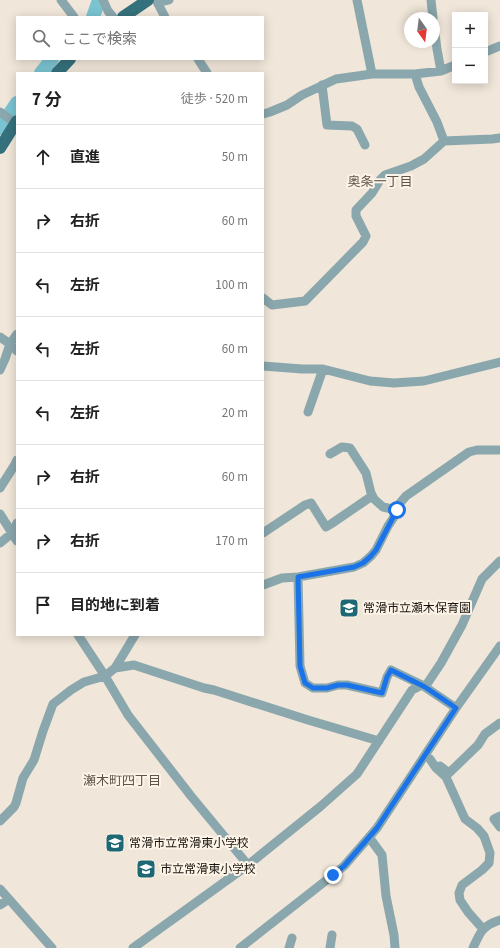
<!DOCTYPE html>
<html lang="ja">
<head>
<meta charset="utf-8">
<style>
  :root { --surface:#fff; --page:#f6f6f6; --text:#222; --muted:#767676; --line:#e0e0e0 }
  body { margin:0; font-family:"Source Sans 3","Noto Sans JP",sans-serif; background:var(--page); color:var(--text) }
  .controls { position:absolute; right:12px; top:12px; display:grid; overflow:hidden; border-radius:0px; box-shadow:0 2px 10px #0003 }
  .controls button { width:36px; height:36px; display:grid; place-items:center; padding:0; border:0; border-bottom:1px solid var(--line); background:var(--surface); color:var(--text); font:20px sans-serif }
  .compass { position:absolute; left:404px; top:12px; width:36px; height:36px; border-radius:50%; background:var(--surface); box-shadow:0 2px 10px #0003; rotate:166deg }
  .stop { position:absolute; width:12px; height:12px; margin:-9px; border:3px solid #1a73e8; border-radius:50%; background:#fff }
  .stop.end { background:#1a73e8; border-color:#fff; box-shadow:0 1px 4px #0008 }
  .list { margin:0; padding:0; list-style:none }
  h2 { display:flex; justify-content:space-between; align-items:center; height:52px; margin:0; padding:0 16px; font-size:17px }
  h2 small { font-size:13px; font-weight:400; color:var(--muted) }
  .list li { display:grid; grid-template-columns:26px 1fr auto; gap:12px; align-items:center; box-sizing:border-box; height:64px; padding:0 16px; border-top:1px solid var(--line) }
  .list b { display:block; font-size:15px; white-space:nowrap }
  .list em { font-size:13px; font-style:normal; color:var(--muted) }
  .icon { flex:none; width:22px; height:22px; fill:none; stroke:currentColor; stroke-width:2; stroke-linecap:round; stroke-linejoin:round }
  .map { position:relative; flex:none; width:500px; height:948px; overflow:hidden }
  .search { position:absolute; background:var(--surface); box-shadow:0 2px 10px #0003; left:16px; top:16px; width:248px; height:44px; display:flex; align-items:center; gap:10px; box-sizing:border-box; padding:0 14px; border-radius:0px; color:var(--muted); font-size:15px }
  .panel { position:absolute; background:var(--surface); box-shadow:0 2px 10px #0003; left:16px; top:72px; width:248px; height:564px; border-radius:0px }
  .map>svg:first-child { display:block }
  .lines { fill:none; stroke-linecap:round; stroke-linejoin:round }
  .river { stroke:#7ac3d1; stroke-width:14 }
  .minor { stroke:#8aa7ad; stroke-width:9 }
  .major { stroke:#35717c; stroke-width:12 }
  .route { stroke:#1a73e8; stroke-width:5 }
  .labels { text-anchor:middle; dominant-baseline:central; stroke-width:4; stroke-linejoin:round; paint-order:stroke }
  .poi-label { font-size:12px; fill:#1a1712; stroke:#fdf3e6; text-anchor:start }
  .neighbourhood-label { font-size:13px; fill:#5f564b; stroke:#fdf3e6 }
</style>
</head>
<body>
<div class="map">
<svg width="500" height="948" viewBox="0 0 500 948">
  <rect width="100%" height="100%" fill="#f0e6d9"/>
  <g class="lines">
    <path class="river" d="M93,17L98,3
      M41,73L52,59
      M0,128L17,103"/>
    <path class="minor" d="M61,0L74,17
      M103,0L108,11L113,17
      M156,0L165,17
      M162,0L165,1L169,0
      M357,0L372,74
      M431,0L433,18
      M434,26L437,49L441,71
      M485,52L500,46
      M198,59L207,73
      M415,74L419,87L437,122L444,141
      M322,85L327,125L352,126L357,129L365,145
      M0,112L15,123
      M263,114L270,112L287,105L302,95L336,79L372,74H415L441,71L455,65
      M263,298L272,305L305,301L363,242L366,236L356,216V210L372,193L380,180L385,175L411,166L424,159L444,141L492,139L500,138
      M0,337L10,344L17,351
      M263,366L302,369H323L370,381L394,383L424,381L500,362
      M0,370L5,359L10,344L17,334
      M308,412L323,369
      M330,454L342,447L350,448L366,473L371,493L374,499L383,507L397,510
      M0,488L14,466L17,460
      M0,514L17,541
      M263,533L305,505L311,503L326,527L331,524L372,496
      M0,543L12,533L17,523
      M298,577L300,666L305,683L313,688H327L338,685H347L382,693L387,677L391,670L422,685
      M263,585L282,578L298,577L354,567L363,563L371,556L376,550L388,526L394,517L400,503L406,496L469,452L477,450H500
      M78,635L105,676L128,715L191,796L248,865
      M115,668L134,665L204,688L214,690L308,720L379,741
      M425,687L441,663L462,625L482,579L500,561
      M430,759L436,768L446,777L465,819L477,828L484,836L490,853L489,863L482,870L462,885L459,893L460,900L468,912L483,929
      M440,766L449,773L478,745L485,734L500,723
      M500,816L494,819L500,827
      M0,821L14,807L16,803L23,778L34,760L43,731L53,704L71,690L84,682L105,676L115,668L135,635
      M369,837L382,855L386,896L394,935L395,948
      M0,889L52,948
      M0,905L9,899
      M133,948L248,865L321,806L357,774L412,690L422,685L456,708
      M240,948L333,875L344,866L377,828L456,708L500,646
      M289,948L292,938
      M330,948L332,935
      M473,948C480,932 483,925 500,920"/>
    <path class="major" d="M123,17L148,0
      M57,73L70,59
      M0,148L17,121"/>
  </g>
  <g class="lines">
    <path class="route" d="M333,875L344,866L377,828L456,708L425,687L391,670L387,677L382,693L347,685H338L327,688H313L305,683L300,666L298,577L354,567L363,563L371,556L376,550L397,510"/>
  </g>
  <defs>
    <symbol id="school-square" viewBox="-11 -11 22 22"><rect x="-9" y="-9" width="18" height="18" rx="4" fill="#1e6774" stroke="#fdf3e6"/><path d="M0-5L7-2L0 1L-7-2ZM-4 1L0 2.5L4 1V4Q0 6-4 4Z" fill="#fff"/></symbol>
  </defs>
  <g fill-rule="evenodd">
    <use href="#school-square" x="338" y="597" width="22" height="22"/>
    <use href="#school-square" x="104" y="832" width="22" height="22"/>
    <use href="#school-square" x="135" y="858" width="22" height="22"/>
  </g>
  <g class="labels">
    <g class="poi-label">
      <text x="363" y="608">常滑市立瀬木保育園</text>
      <text x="129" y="843">常滑市立常滑東小学校</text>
      <text x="160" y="869">市立常滑東小学校</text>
    </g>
    <g class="neighbourhood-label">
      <text x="380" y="182">奥条一丁目</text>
      <text x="122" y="781">瀬木町四丁目</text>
    </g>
  </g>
</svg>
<div class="controls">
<button>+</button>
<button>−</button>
</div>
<svg class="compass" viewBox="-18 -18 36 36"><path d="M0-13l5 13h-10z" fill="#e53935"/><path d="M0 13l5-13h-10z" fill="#767676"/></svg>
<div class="stop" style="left:397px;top:510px"></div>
<div class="stop end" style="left:333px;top:875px"></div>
<div class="search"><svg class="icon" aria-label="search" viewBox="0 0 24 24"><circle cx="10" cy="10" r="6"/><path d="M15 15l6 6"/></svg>ここで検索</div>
<section class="panel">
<h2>7 分<small>徒歩 · 520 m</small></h2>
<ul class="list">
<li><svg class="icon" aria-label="ahead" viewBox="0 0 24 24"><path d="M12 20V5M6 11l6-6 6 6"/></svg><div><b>直進</b></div><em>50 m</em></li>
<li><svg class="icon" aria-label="right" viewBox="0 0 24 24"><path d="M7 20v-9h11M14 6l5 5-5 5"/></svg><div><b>右折</b></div><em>60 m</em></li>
<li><svg class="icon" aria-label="left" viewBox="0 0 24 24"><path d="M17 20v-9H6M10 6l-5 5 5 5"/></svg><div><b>左折</b></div><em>100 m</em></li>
<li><svg class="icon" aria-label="left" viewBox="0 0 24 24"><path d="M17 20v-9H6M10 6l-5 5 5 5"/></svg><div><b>左折</b></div><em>60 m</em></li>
<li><svg class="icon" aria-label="left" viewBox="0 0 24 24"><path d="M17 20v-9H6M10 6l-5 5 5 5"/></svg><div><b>左折</b></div><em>20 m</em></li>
<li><svg class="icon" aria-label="right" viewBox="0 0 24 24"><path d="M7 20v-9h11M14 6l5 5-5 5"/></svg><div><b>右折</b></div><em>60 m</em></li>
<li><svg class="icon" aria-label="right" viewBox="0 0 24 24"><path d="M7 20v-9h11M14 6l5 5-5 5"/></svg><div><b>右折</b></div><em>170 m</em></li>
<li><svg class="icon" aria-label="arrive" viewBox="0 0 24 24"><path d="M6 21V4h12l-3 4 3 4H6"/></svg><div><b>目的地に到着</b></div></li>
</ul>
</section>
</div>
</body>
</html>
